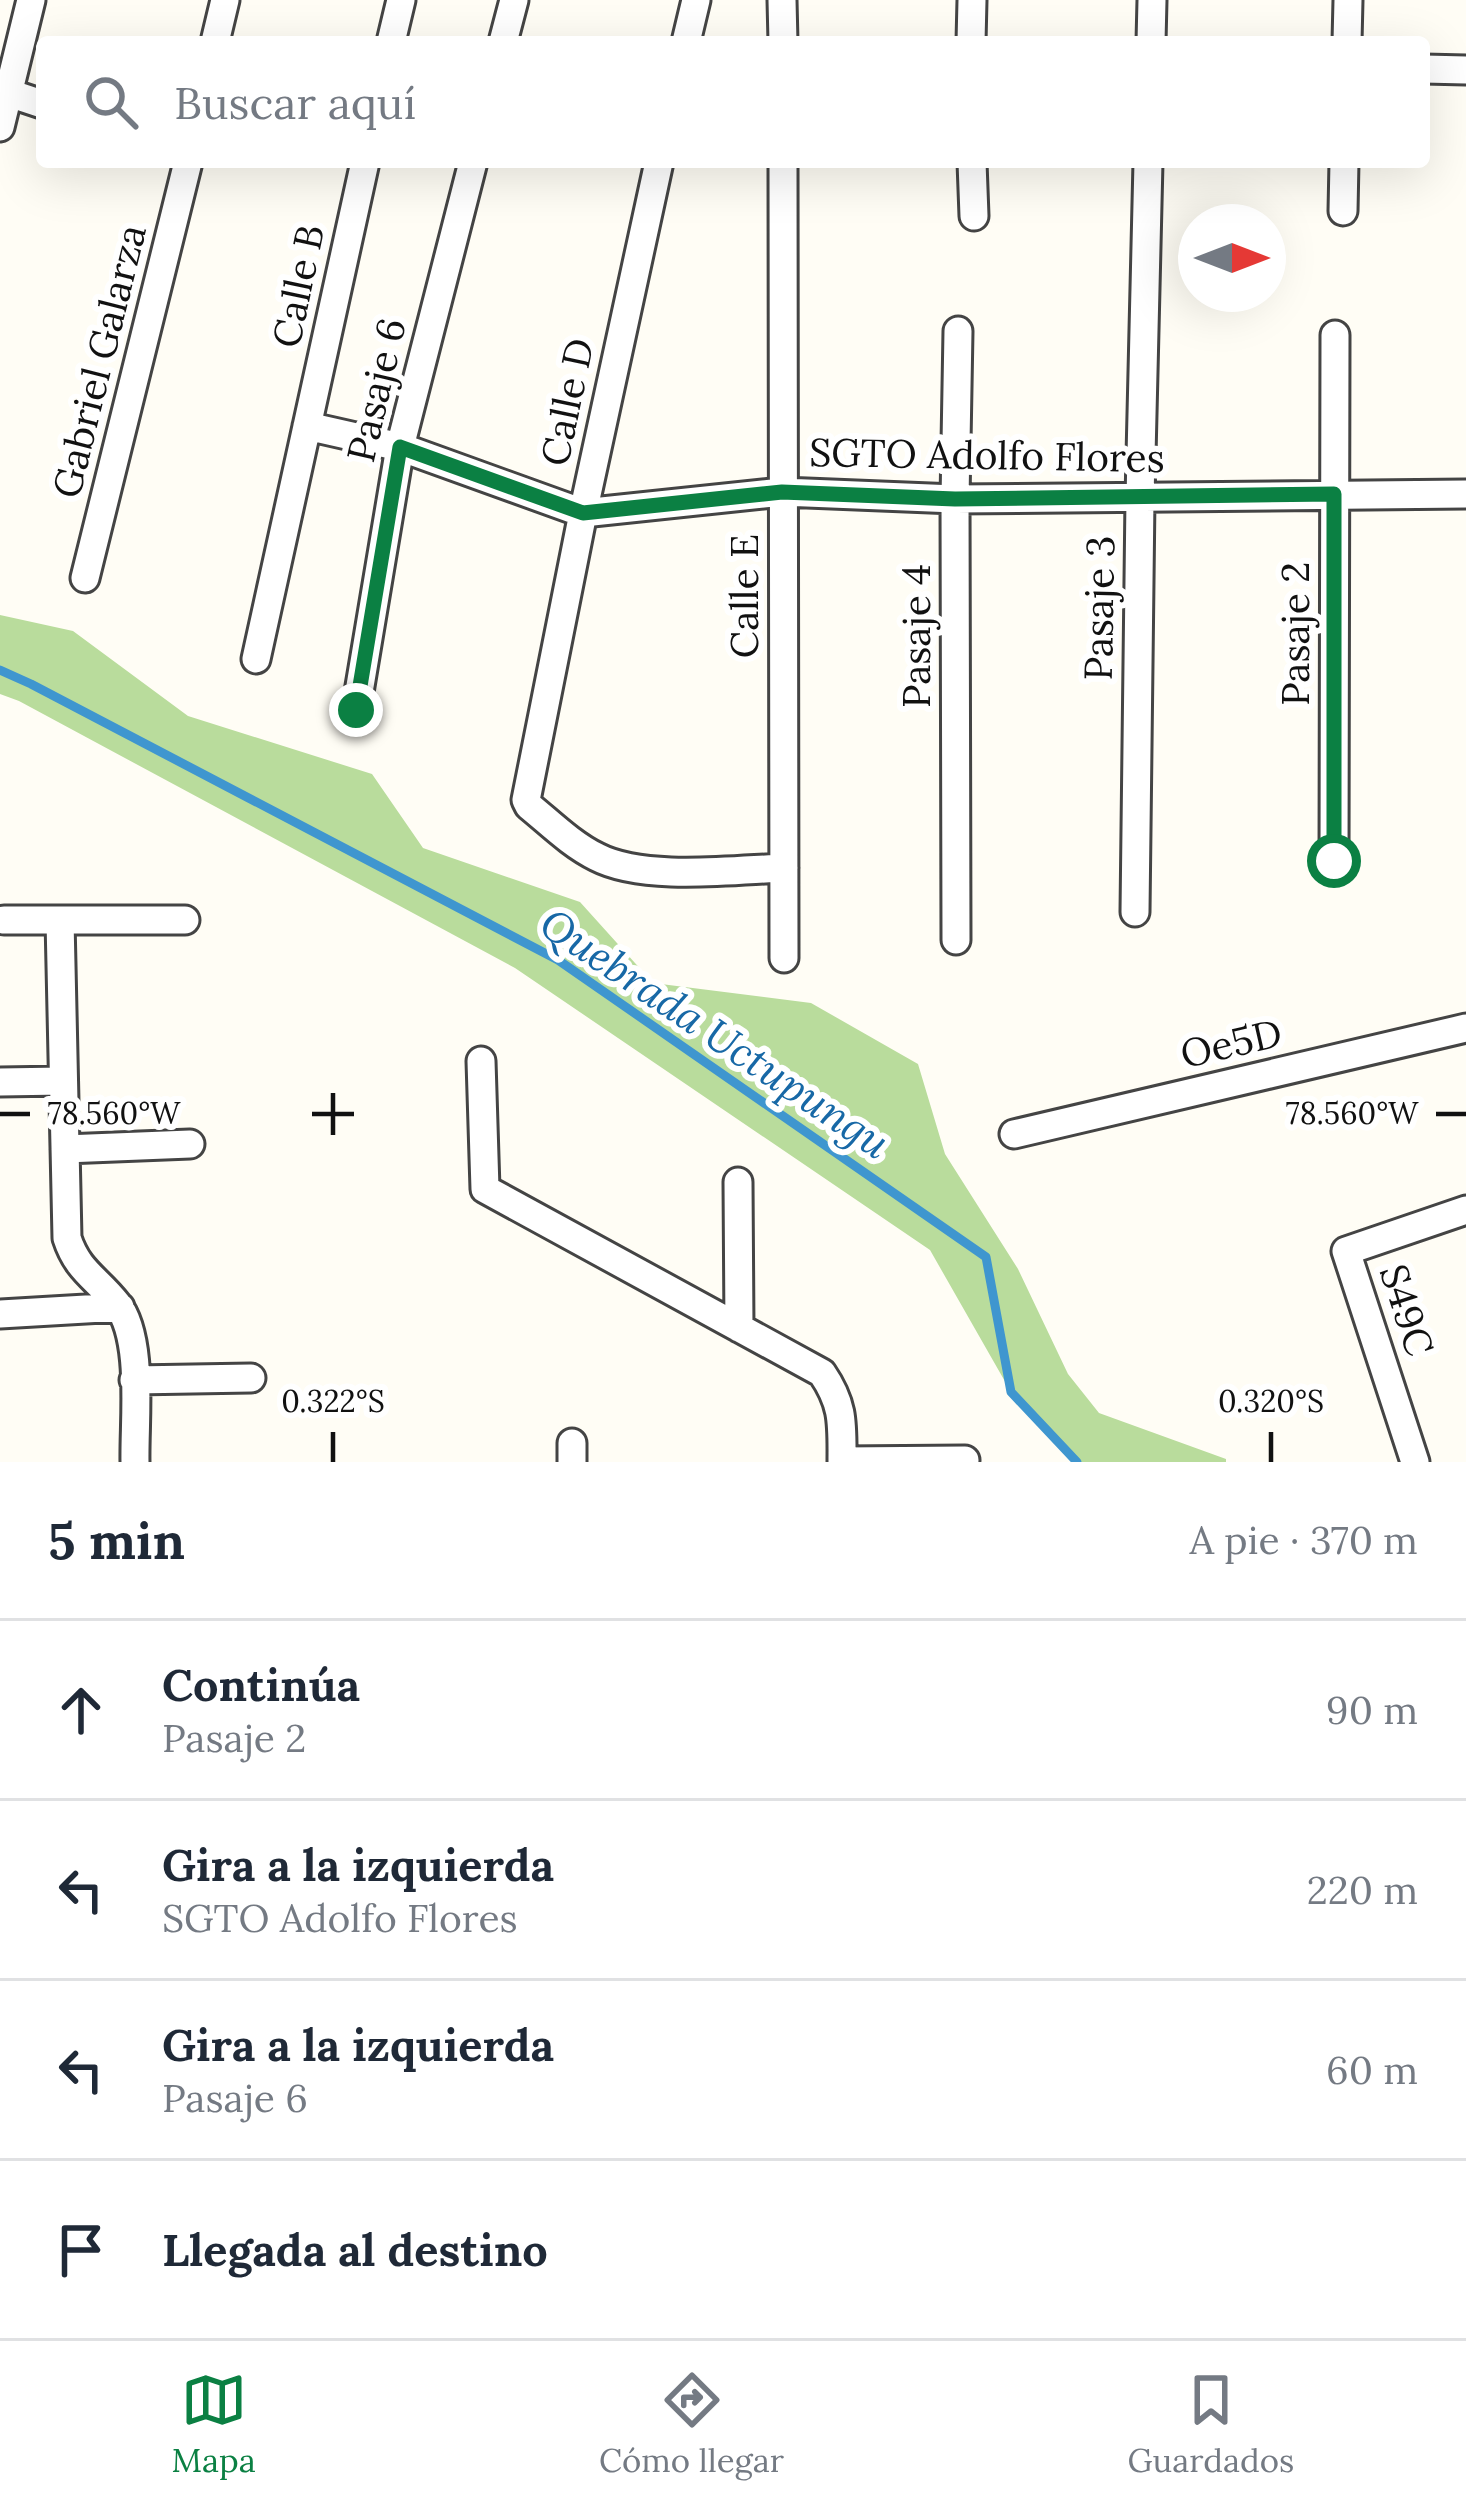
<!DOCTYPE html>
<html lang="es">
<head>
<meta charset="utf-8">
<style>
  :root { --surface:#fff; --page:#f2f2f3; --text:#1f2937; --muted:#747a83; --line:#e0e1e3; --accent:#0b8043 }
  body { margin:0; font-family:Lora,serif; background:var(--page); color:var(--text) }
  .compass { position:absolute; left:1178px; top:204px; width:108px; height:108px; border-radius:50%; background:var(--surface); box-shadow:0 12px 48px #0002; rotate:90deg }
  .stop { position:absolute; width:36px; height:36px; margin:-27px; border:9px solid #0b8043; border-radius:50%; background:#fff }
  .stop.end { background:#0b8043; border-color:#fff; box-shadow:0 3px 12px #0008 }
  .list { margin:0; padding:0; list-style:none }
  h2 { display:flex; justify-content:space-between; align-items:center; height:156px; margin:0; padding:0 48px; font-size:51px }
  h2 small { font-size:39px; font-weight:400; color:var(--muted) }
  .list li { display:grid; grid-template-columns:78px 1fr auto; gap:36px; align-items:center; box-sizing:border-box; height:180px; padding:0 48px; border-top:3px solid var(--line) }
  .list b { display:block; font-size:45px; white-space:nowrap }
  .list p { margin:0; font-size:39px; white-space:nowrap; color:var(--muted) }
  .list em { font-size:39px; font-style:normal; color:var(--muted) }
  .icon { flex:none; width:66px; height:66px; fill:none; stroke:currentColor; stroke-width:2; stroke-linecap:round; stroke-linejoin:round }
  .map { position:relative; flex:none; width:1466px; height:1462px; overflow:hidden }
  .search { position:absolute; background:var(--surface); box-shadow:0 12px 48px #0002; left:36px; right:36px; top:36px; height:132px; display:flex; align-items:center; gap:30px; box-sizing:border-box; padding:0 42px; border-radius:12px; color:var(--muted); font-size:45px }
  .sheet { height:876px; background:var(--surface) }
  nav { display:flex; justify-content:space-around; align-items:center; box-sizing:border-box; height:168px; border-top:3px solid var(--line); background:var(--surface); font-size:33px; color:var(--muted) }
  nav a { display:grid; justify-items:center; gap:6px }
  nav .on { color:var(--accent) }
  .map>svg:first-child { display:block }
  .forest { fill:#b9dc9c }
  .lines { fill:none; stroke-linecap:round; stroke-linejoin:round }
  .stream { stroke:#3f96cf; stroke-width:9 }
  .minor-casing { stroke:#444; stroke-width:33 }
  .minor { stroke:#fff; stroke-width:27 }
  .route { stroke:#0b8043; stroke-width:15 }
  .ticks { fill:none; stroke:#111; stroke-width:4.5 }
  .labels { text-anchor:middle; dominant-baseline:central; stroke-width:12; stroke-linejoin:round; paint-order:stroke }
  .street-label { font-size:39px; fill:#111; stroke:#fff }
  .water-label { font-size:42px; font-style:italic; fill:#1768a6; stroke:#fff }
  .ticks-label { font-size:30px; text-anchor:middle; fill:#111; stroke:#fff; stroke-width:12; stroke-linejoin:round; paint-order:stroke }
</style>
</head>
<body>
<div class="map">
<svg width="1466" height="1462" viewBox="0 0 1466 1462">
  <rect width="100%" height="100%" fill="#fffdf5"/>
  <path class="forest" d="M0,615L73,631L188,716L372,774L423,848L580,902L653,983L811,1003L918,1064L945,1154L1018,1269L1068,1374L1099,1413L1226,1459V1462H1077L1011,1392L930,1250L515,968L19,701L0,694Z"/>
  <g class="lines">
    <path class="stream" d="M0,670L31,684L558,960L986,1257L1011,1392L1077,1462"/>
    <defs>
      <path id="minor" d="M782,0L783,42
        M215,42L225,0
        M391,42L401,0
        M503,42L514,0
        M686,42L696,0
        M971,42L972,0
        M1151,42L1152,0
        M1347,42L1348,0
        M1424,69L1466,70
        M0,90L42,104
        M0,127L31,0
        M659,162L583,513L526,800L529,806C550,823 572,845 597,857C643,881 733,870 784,868
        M783,162L784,958
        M972,162L974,216
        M1343,211L1344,162
        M307,426L400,447L583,513L782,492L955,499L1466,494
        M85,578L188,162
        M256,659L365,162
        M356,710L400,447L473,162
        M1334,861L1335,335
        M1135,912L1140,498L1148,162
        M4,920H185
        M60,920L67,1238C78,1272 98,1279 117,1304C144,1338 134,1420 135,1462
        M956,940L955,499L958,331
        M481,1061L485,1189L822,1373C844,1405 842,1424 842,1462
        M0,1082L63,1081
        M1014,1134L1466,1028
        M65,1149L190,1144
        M738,1182L739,1328
        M0,1314L120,1307
        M134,1380L251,1378
        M572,1443V1462
        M842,1461L965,1460
        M1415,1462L1346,1251L1466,1210"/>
    </defs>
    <use href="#minor" class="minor-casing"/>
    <use href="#minor" class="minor"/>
  </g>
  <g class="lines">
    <path class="route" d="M356,710L400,447L583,513L782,492L955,499L1334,494V861"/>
  </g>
  <path class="ticks" d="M333,1093V1135M0,1114H30M312,1114H354M1436,1114H1466M333,1432V1462M1271,1432V1462"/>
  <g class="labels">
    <g class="street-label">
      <text transform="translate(298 286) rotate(-78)">Calle B</text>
      <text transform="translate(99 361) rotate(-76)">Gabriel Galarza</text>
      <text transform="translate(376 390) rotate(-77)">Pasaje 6</text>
      <text transform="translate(567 402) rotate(-78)">Calle D</text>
      <text transform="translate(987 455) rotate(1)">SGTO Adolfo Flores</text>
      <text transform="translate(744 596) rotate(-90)">Calle E</text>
      <text transform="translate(1099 608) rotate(-89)">Pasaje 3</text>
      <text transform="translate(1295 634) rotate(-90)">Pasaje 2</text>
      <text transform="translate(916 636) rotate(-90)">Pasaje 4</text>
      <text transform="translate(1231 1043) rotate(-13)">Oe5D</text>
      <text transform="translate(1407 1310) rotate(72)">S49C</text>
    </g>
    <g class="water-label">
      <text transform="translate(715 1033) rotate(34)">Quebrada Uctupungu</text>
    </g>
  </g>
  <g class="ticks-label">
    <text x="1352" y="1124">78.560°W</text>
    <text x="114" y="1124">78.560°W</text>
    <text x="333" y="1412">0.322°S</text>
    <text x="1271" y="1412">0.320°S</text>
  </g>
</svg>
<svg class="compass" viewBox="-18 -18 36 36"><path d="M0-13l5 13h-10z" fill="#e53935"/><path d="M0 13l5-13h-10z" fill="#747a83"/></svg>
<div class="stop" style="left:1334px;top:861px"></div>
<div class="stop end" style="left:356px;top:710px"></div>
<div class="search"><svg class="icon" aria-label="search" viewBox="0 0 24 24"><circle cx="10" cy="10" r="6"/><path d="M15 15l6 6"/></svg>Buscar aquí</div>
</div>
<section class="sheet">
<h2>5 min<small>A pie · 370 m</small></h2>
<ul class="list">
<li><svg class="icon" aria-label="ahead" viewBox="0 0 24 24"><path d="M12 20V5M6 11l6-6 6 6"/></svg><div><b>Continúa</b><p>Pasaje 2</p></div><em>90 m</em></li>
<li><svg class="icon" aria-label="left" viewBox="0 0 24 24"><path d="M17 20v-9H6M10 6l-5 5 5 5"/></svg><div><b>Gira a la izquierda</b><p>SGTO Adolfo Flores</p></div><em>220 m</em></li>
<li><svg class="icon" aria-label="left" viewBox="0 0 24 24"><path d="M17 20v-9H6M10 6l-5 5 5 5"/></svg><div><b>Gira a la izquierda</b><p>Pasaje 6</p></div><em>60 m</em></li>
<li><svg class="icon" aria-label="arrive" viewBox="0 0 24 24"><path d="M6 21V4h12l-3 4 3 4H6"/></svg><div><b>Llegada al destino</b></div></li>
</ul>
</section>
<nav>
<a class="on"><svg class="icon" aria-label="map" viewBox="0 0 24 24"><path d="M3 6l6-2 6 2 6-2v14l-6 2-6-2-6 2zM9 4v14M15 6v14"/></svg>Mapa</a>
<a><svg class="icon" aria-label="directions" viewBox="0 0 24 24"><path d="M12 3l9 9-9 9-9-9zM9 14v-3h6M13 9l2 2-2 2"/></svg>Cómo llegar</a>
<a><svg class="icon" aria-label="saved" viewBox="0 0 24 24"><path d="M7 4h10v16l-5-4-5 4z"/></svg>Guardados</a>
</nav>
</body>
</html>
